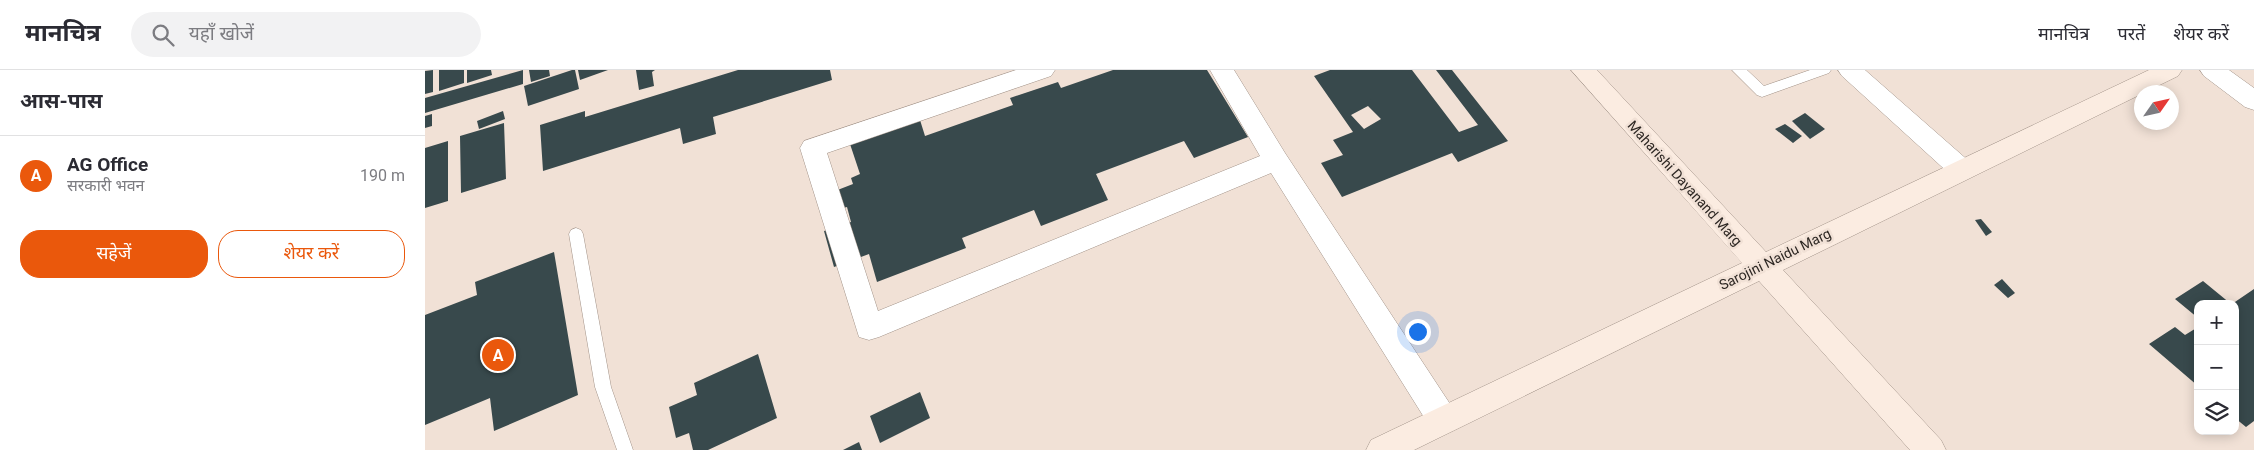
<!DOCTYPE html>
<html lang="hi">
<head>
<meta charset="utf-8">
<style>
  :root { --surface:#fff; --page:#f2f2f3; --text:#2b2b33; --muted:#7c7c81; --line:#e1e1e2; --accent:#ea580c }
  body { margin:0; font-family:Roboto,"Noto Sans Devanagari",sans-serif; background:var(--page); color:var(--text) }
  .controls { position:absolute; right:15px; bottom:15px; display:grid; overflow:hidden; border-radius:10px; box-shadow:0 2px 12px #0003 }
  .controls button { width:45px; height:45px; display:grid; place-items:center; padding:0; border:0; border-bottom:1px solid var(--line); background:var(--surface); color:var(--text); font:25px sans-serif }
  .compass { position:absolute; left:1709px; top:15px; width:45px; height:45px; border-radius:50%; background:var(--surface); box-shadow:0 2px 12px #0003; rotate:56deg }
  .you { position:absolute; left:992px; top:261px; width:18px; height:18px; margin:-12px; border:4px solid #fff; border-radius:50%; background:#1a73e8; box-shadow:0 0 0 8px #1a73e833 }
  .badge { display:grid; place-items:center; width:32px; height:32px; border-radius:50%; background:var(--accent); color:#fff; font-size:16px; font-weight:700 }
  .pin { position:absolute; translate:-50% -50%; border:2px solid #fff; box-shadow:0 1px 5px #0006 }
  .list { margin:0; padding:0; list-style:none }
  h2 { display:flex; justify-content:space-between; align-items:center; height:65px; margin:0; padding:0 20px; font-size:21px }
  h2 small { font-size:16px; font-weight:400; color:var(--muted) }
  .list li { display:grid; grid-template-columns:32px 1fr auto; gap:15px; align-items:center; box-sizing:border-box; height:80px; padding:0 20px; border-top:1px solid var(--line) }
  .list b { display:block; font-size:19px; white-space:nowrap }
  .list p { margin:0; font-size:16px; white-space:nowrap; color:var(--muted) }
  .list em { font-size:16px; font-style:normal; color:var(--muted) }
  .actions { display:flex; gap:10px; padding:15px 20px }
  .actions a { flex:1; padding:11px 0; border:1px solid var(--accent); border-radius:20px; text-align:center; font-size:18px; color:var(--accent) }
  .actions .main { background:var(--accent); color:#fff }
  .icon { flex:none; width:28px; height:28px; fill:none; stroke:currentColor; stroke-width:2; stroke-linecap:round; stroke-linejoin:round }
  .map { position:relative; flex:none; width:1829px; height:380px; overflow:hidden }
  header { display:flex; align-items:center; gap:30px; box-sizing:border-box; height:70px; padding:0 25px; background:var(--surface); border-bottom:1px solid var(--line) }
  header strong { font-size:24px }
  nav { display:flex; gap:28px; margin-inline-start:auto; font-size:18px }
  .search { width:350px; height:45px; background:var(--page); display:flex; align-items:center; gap:12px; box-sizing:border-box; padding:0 18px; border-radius:28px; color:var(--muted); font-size:19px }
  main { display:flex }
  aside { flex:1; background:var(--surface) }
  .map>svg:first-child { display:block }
  .building { fill:#38494c; fill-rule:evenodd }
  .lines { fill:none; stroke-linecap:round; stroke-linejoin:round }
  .lane-casing { stroke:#a29389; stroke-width:1 }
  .street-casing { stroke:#a29389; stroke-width:1 }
  .secondary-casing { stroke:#a29389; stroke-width:1 }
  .lane { fill:#fff; fill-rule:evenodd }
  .street { fill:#fff; fill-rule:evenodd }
  .secondary { fill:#fbece1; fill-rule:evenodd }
  .labels { text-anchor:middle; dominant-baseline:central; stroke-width:5; stroke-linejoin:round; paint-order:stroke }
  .street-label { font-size:14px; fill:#2d2723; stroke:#f1e1d6 }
</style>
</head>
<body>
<header>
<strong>मानचित्र</strong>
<div class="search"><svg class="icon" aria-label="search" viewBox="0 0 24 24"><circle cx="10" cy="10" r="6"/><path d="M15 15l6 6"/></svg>यहाँ खोजें</div>
<nav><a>मानचित्र</a><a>परतें</a><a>शेयर करें</a></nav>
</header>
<main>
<aside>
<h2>आस-पास<small></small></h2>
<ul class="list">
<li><span class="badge">A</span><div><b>AG Office</b><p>सरकारी भवन</p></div><em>190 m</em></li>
</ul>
<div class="actions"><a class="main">सहेजें</a><a>शेयर करें</a></div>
</aside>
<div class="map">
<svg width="1829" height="380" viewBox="0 0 1829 380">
  <rect width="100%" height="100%" fill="#f1e1d6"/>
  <path class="building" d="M8,0V22L0,24V1Z
    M14,0H39V13L14,21Z
    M42,0H66L67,5L42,13Z
    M98,0V14L0,43V28Z
    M104,0H124L125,6L106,12Z
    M147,0H150L154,19L103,36L99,16Z
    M153,0H183L155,10Z
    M211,0H230L227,2L229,16L214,20Z
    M313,0H405L407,10L288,47L291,64L258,74L255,58L118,101L115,55L160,41V47Z
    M688,0H782L823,67L769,88L759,71L671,104L683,130L616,156L609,140L537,168L541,178L452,212L444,184L409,197L399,161L426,152L422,137L415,139L410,121L428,114L426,108L435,104L425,74L495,50L500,66L588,35L585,28L633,12L636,18Z
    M905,0H987L1034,62L1053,55L1011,0H1027L1083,71L1033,92L1027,83L917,127L896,93L918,85L908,70L928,62L889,6ZM943,36L956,49L939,59L926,45Z
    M78,41L80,49L54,59L52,51Z
    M1380,43L1400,59L1385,69L1367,51Z
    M7,44V56L0,58V46Z
    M79,53L81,109L36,123L35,66Z
    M1360,54L1377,66L1368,73L1350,59Z
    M23,71V131L0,138V78Z
    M1556,149L1567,162L1561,166L1550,150Z
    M129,182L153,325L69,361L65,328L0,355V245L52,225L50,212Z
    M1577,209L1590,223L1583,228L1569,215Z
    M1778,211L1806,234H1773V248L1750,229Z
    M1829,219V351L1821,357L1810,348V234H1807Z
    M1750,257L1760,265L1773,257V316L1724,274Z
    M333,284L352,348L283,380H268L264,363L251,368L244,337L272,325L269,313Z
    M495,322L505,348L455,373L445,346Z
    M434,372L437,380H418Z"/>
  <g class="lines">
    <defs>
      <path id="lane" d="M1307,0H1322L1339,16L1385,0H1406L1404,3L1337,27L1332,25Z
        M151,158L156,160L158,164L186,317L208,380H192L170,317L144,164L146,160Z"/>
      <path id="street" d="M591,0H630L626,6L402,83L453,241L835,86L785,0H809L860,83L1029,340L1033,350L1029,360L1018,364L1007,360L846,103L454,267L444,270L434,267L375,78L379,71Z
        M1413,0H1440L1546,93L1550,100L1546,107L1537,110L1528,107L1417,6Z
        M1775,0H1804L1829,18V40L1820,37L1779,6Z"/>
      <path id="secondary" d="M1146,0H1172L1341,182L1724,0H1757L1753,6L1358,200L1516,370L1521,380H1485L1334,211L989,380H941L946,370L1317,193Z"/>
    </defs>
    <use href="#lane" class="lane-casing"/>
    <use href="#street" class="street-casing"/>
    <use href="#secondary" class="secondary-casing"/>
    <use href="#lane" class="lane"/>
    <use href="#street" class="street"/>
    <use href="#secondary" class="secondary"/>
  </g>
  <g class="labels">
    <g class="street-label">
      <text transform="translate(1260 113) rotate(48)">Maharishi Dayanand Marg</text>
      <text transform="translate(1350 189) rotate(-26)">Sarojini Naidu Marg</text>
    </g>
  </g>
</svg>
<div class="controls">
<button>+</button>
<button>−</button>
<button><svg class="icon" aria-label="layers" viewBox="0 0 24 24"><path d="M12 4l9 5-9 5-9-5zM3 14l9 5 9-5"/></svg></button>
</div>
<svg class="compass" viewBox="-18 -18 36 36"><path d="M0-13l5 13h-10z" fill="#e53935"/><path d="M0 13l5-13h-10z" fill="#7c7c81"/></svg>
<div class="you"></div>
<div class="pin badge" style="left:73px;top:285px">A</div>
</div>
</main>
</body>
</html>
